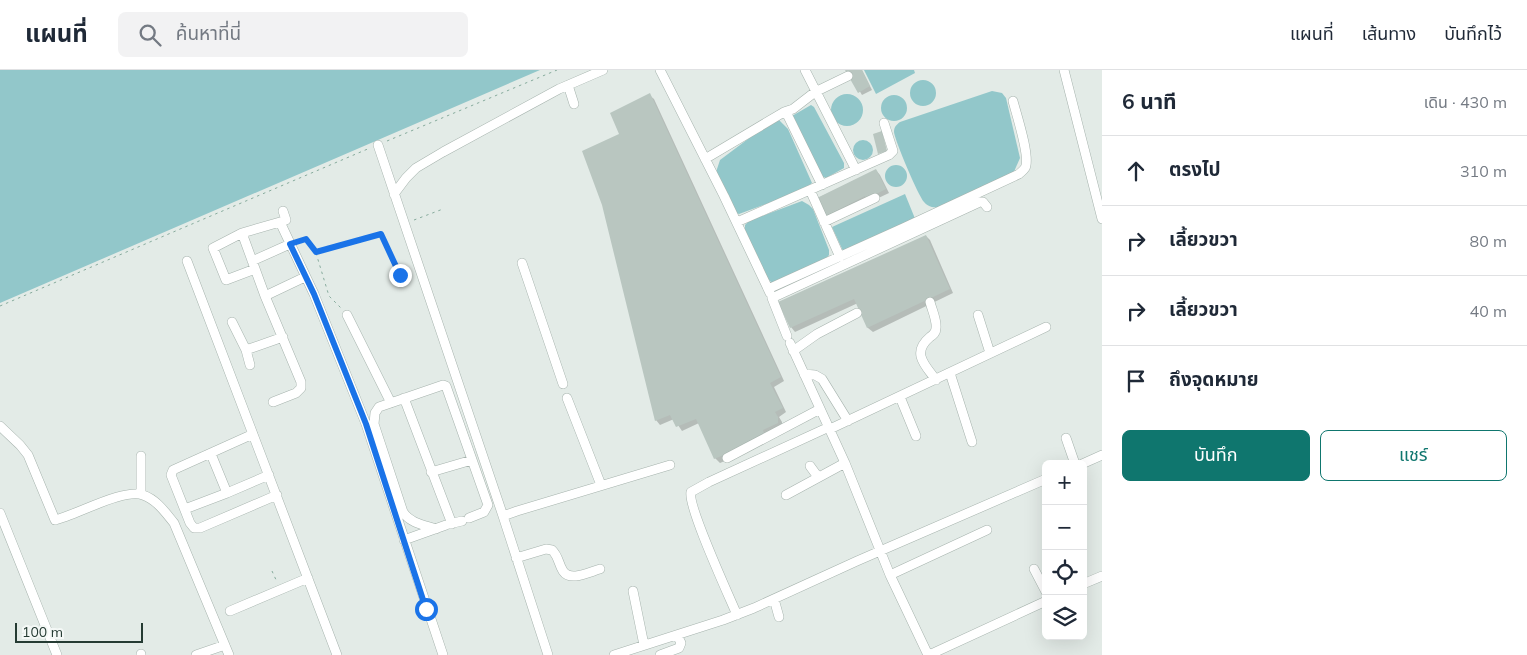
<!DOCTYPE html>
<html lang="th">
<head>
<meta charset="utf-8">
<style>
  :root { --surface:#fff; --page:#f2f2f3; --text:#1f2937; --muted:#747a83; --line:#e0e1e3; --accent:#0f766e }
  body { margin:0; font-family:Mulish,"Noto Sans Thai",sans-serif; background:var(--page); color:var(--text) }
  .controls { position:absolute; right:15px; bottom:15px; display:grid; overflow:hidden; border-radius:8px; box-shadow:0 5px 20px #0002 }
  .controls button { width:45px; height:45px; display:grid; place-items:center; padding:0; border:0; border-bottom:1px solid var(--line); background:var(--surface); color:var(--text); font:25px sans-serif }
  .scale { position:absolute; left:15px; bottom:12px; width:128px; box-sizing:border-box; padding-left:5px; border:2px solid #253b33; border-top:0; font-size:14px; line-height:18px; white-space:nowrap; color:#253b33; -webkit-text-stroke:4px #f4f8f6; paint-order:stroke }
  .stop { position:absolute; width:15px; height:15px; margin:-11px; border:4px solid #1a73e8; border-radius:50%; background:#fff }
  .stop.end { background:#1a73e8; border-color:#fff; box-shadow:0 1px 5px #0008 }
  .list { margin:0; padding:0; list-style:none }
  h2 { display:flex; justify-content:space-between; align-items:center; height:65px; margin:0; padding:0 20px; font-size:21px }
  h2 small { font-size:16px; font-weight:400; color:var(--muted) }
  .list li { display:grid; grid-template-columns:32px 1fr auto; gap:15px; align-items:center; box-sizing:border-box; height:70px; padding:0 20px; border-top:1px solid var(--line) }
  .list b { display:block; font-size:19px; white-space:nowrap }
  .list em { font-size:16px; font-style:normal; color:var(--muted) }
  .actions { display:flex; gap:10px; padding:15px 20px }
  .actions a { flex:1; padding:11px 0; border:1px solid var(--accent); border-radius:8px; text-align:center; font-size:18px; color:var(--accent) }
  .actions .main { background:var(--accent); color:#fff }
  .icon { flex:none; width:28px; height:28px; fill:none; stroke:currentColor; stroke-width:2; stroke-linecap:round; stroke-linejoin:round }
  .map { position:relative; flex:none; width:1102px; height:585px; overflow:hidden }
  header { display:flex; align-items:center; gap:30px; box-sizing:border-box; height:70px; padding:0 25px; background:var(--surface); border-bottom:1px solid var(--line) }
  header strong { font-size:24px }
  nav { display:flex; gap:28px; margin-inline-start:auto; font-size:18px }
  .search { width:350px; height:45px; background:var(--page); display:flex; align-items:center; gap:12px; box-sizing:border-box; padding:0 18px; border-radius:8px; color:var(--muted); font-size:19px }
  main { display:flex }
  aside { flex:1; background:var(--surface) }
  .map>svg:first-child { display:block }
  .water { fill:#92c7ca }
  .shadow { fill:#0003 }
  .building { fill:#b9c6c0 }
  .lines { fill:none; stroke-linecap:round; stroke-linejoin:round }
  .minor-casing { stroke:#a6b3ad; stroke-width:10 }
  .path { stroke:#87ab9d; stroke-width:1; stroke-dasharray:2.5 4; stroke-linecap:butt }
  .minor { stroke:#fff; stroke-width:9 }
  .route { stroke:#1a73e8; stroke-width:6 }
</style>
</head>
<body>
<header>
<strong>แผนที่</strong>
<div class="search"><svg class="icon" aria-label="search" viewBox="0 0 24 24"><circle cx="10" cy="10" r="6"/><path d="M15 15l6 6"/></svg>ค้นหาที่นี่</div>
<nav><a>แผนที่</a><a>เส้นทาง</a><a>บันทึกไว้</a></nav>
</header>
<main>
<div class="map">
<svg width="1102" height="585" viewBox="0 0 1102 585">
  <rect width="100%" height="100%" fill="#e3ebe7"/>
  <path class="water" d="M0,0H540L0,233Z
    M864,0H914L915,3L876,24Z
    M910 23a13 13 0 1 1 26 0a13 13 0 1 1-26 0Z
    M992,21L1002,23L1006,28L1020,88L1013,104L942,138C934,137 929,138 924,132C918,125 895,71 894,62C894,57 896,55 900,52Z
    M831 40a16 16 0 1 1 32 0a16 16 0 1 1-32 0Z
    M881 38a13 13 0 1 1 26 0a13 13 0 1 1-26 0Z
    M811,35L814,37L844,93V98L826,108L821,106L792,46Z
    M778,49L788,59L812,113L802,121L739,144L734,142L716,102L720,90L772,51Z
    M853 80a10 10 0 1 1 20 0a10 10 0 1 1-20 0Z
    M885 106a11 11 0 1 1 22 0a11 11 0 1 1-22 0Z
    M905,124L916,151L844,183L832,157Z
    M802,131L809,135L813,139L829,180V185L825,190L772,213L768,209L745,163V155L749,151Z"/>
  <path class="shadow" d="M847,0H862L872,20L862,25Z
    M649,25L654,29L784,311L774,317L786,342L779,347L782,352V357L767,365L768,371L764,374L720,393L715,388L699,353L682,361L674,349L660,355L656,350L620,64Z
    M876,100L880,105L889,123L832,150L827,146L818,128Z
    M926,166L930,170L953,223L873,262L868,258L858,233L795,262L791,257Z"/>
  <path class="building" d="M845,0H862L870,16L858,23Z
    M650,23L781,307L770,313L783,338L775,342L778,347V353L763,360L764,364L760,370L714,389L696,349L676,357L670,345L655,351L602,135L582,81L619,64L610,43Z
    M882,61L887,81L878,84L873,64Z
    M876,99L886,119L866,129L865,126L826,146L817,128Z
    M926,165L950,219L867,258L854,229L790,258L778,232Z"/>
  <g class="lines">
    <defs>
      <path id="minor" d="M660,0L724,126L770,223
        M805,0L856,100
        M1064,0L1102,149
        M568,15L574,34
        M378,75L503,446L548,585
        M705,89L784,42
        M822,115L788,46L784,42L793,39L815,22L848,6
        M810,120L840,187
        M394,124L406,108L416,98L443,82L559,19L603,0
        M283,141L286,150L280,152L314,224L366,354L443,585
        M737,152L889,85L893,81L884,53
        M824,152L875,128
        M242,163L265,226L301,312V318L296,323L273,332
        M187,191L337,585
        M252,191L290,174
        M522,193L563,314
        M255,199L226,210L213,178L242,163L280,152
        M768,219L903,158L1019,104C1021,102 1023,101 1025,98C1031,88 1016,43 1013,31
        M265,226L305,207
        M930,232C932,240 937,250 936,258C936,263 933,265 930,267C911,283 925,295 936,310
        M347,245L391,333
        M978,245L990,283
        M232,252L246,280L283,267
        M787,266L772,228L980,132H983L987,137
        M790,273L845,393L890,505L928,585
        M246,280L250,295
        M793,281L817,264L857,243
        M950,303L972,372
        M804,304L815,305L822,309L848,351
        M900,327L916,366
        M404,328L452,454
        M567,328L601,415
        M0,356L20,375L28,385L55,450C76,445 124,418 143,425C157,430 165,442 174,453L229,585
        M830,359L1046,257
        M253,364L173,400L171,405L190,453L194,458H200L277,425
        M1066,368L1075,394
        M727,388L820,339
        M1082,394L1102,385
        M810,396L818,407
        M431,402L472,390
        M227,423L269,405
        M141,424V386
        M786,425L845,393
        M185,439L227,423L211,384
        M0,443L57,585
        M503,446L517,441L670,395
        M449,454L462,451
        M436,459C424,455 410,453 403,442L374,354L375,343L379,337L443,315L446,316L488,435L484,442L469,448
        M404,470L446,455
        M516,488L546,479L552,480C559,487 558,493 563,501C570,512 589,502 600,499
        M1034,499L1046,522
        M890,505L987,460
        M1083,514L1102,506
        M633,521L644,575
        M774,529L779,547
        M230,541L308,508
        M737,545C729,526 687,435 691,422L709,412L829,357
        M141,584V585
        M196,585L225,575
        M614,585L723,550L754,538L857,491L1046,409
        M660,585L679,578L681,573L677,565
        M929,585L1046,531"/>
    </defs>
    <use href="#minor" class="minor-casing"/>
    <path class="path" d="M387,71L557,0
      M414,150L443,139
      M298,171L306,169L316,182L381,164L400,205
      M316,183L329,226L341,238
      M0,236L370,78
      M272,501L277,512"/>
    <use href="#minor" class="minor"/>
  </g>
  <g class="lines">
    <path class="route" d="M400,205L381,164L316,182L306,169L290,174L314,224L366,354L426,539"/>
  </g>
</svg>
<div class="controls">
<button>+</button>
<button>−</button>
<button><svg class="icon" aria-label="locate" viewBox="0 0 24 24"><circle cx="12" cy="12" r="6"/><path d="M12 2v4M12 18v4M2 12h4M18 12h4"/></svg></button>
<button><svg class="icon" aria-label="layers" viewBox="0 0 24 24"><path d="M12 4l9 5-9 5-9-5zM3 14l9 5 9-5"/></svg></button>
</div>
<div class="scale">100 m</div>
<div class="stop" style="left:426px;top:539px"></div>
<div class="stop end" style="left:400px;top:205px"></div>
</div>
<aside>
<h2>6 นาที<small>เดิน · 430 m</small></h2>
<ul class="list">
<li><svg class="icon" aria-label="ahead" viewBox="0 0 24 24"><path d="M12 20V5M6 11l6-6 6 6"/></svg><div><b>ตรงไป</b></div><em>310 m</em></li>
<li><svg class="icon" aria-label="right" viewBox="0 0 24 24"><path d="M7 20v-9h11M14 6l5 5-5 5"/></svg><div><b>เลี้ยวขวา</b></div><em>80 m</em></li>
<li><svg class="icon" aria-label="right" viewBox="0 0 24 24"><path d="M7 20v-9h11M14 6l5 5-5 5"/></svg><div><b>เลี้ยวขวา</b></div><em>40 m</em></li>
<li><svg class="icon" aria-label="arrive" viewBox="0 0 24 24"><path d="M6 21V4h12l-3 4 3 4H6"/></svg><div><b>ถึงจุดหมาย</b></div></li>
</ul>
<div class="actions"><a class="main">บันทึก</a><a>แชร์</a></div>
</aside>
</main>
</body>
</html>
